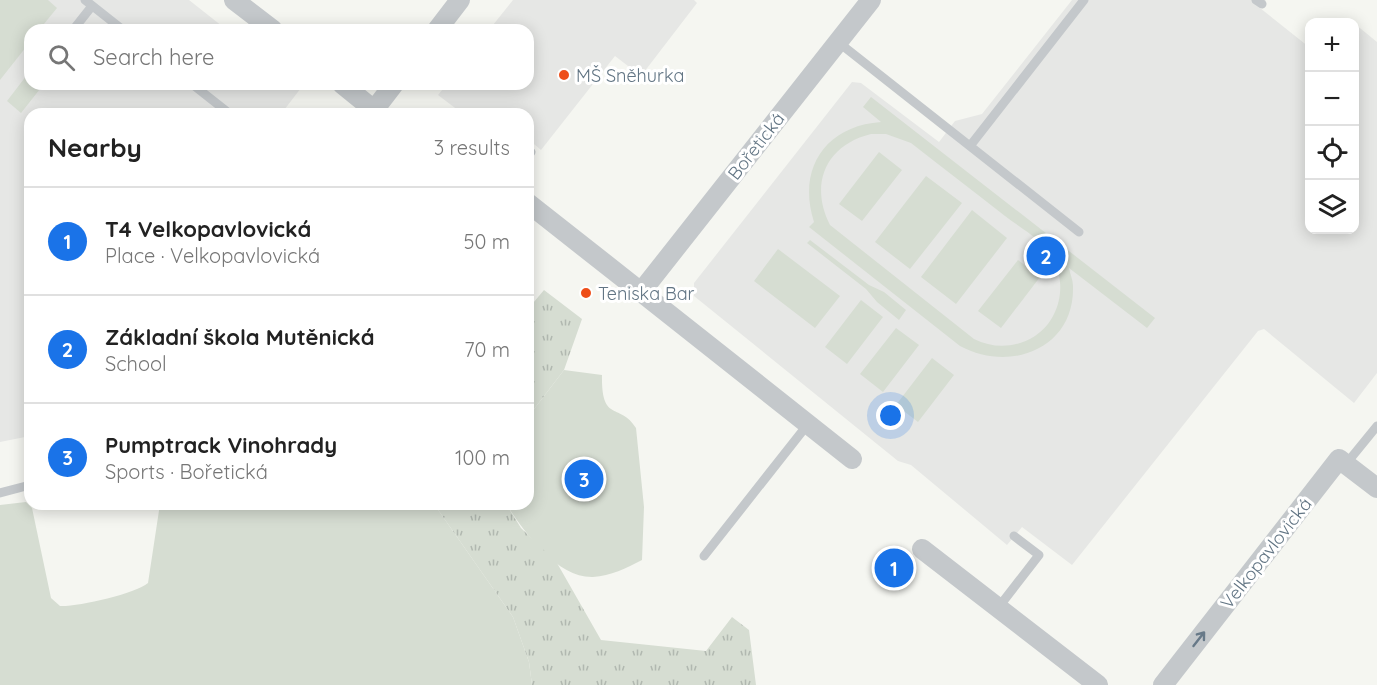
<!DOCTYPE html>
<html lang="en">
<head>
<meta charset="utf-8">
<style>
  :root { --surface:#fff; --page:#f6f6f6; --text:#222; --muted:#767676; --line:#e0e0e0; --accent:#1a73e8 }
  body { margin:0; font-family:Quicksand,sans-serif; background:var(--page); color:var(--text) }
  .controls { position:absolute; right:18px; top:18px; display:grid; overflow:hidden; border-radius:12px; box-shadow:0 3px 15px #0003 }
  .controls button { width:54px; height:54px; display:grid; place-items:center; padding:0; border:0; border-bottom:2px solid var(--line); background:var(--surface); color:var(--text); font:30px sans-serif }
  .you { position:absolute; left:891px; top:416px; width:21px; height:21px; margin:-15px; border:4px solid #fff; border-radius:50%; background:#1a73e8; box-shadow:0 0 0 9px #1a73e833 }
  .badge { display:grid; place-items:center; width:39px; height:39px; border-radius:50%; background:var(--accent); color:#fff; font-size:20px; font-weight:700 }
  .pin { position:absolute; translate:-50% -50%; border:3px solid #fff; box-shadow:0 2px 6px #0006 }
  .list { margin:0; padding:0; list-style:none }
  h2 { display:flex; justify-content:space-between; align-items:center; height:78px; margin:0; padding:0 24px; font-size:26px }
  h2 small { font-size:20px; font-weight:400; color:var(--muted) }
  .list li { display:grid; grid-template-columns:39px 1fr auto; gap:18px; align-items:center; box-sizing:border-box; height:108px; padding:0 24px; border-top:2px solid var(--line) }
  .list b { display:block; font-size:22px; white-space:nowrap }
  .list p { margin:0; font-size:20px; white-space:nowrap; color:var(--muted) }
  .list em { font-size:20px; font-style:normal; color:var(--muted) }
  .icon { flex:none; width:33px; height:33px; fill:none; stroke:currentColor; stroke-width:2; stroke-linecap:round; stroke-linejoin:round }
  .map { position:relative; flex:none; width:1377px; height:685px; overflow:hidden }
  .search { position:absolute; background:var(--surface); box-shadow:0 3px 15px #0003; left:24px; top:24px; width:510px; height:66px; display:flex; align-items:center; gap:15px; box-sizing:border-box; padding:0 21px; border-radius:18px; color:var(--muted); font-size:22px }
  .panel { position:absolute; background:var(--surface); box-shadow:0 3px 15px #0003; left:24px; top:108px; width:510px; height:402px; border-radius:18px }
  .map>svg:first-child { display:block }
  .built { fill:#e6e7e5 }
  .grass { fill:#d6ddd2; fill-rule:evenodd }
  .park { fill:url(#park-tufts) }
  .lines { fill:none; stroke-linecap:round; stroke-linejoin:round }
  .service { stroke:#c4c8cb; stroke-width:9 }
  .minor { stroke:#c4c8cb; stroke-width:20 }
  .oneway { stroke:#677988 }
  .poi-dot { fill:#ee4e19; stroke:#fff; stroke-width:2 }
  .labels { text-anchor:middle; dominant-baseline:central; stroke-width:6; stroke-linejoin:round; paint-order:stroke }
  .poi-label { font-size:18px; fill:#627584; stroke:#fff; text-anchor:start }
  .street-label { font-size:18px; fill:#627584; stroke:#fff }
</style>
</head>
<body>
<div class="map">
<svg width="1377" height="685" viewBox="0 0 1377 685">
  <defs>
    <pattern id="park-tufts" width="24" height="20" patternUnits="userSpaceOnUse" patternTransform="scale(1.5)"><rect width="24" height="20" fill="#d6ddd2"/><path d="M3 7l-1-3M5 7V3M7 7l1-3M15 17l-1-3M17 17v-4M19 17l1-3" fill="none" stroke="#b1b8b0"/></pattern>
  </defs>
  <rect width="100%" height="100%" fill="#f5f6f1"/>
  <path class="built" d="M0,0H189L227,30H30V84H296L301,88L281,114H30V436L0,442Z
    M513,0H694L697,3L641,76L615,56L541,150L528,139V114H463L438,95L447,84H528V30H489Z
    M1072,0H1266L1260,8L1309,47L1310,230H1354L1355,24L1377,42V373L1354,403L1264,329L1258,331L1072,565L1022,527L1007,545L911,465L898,461L694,296V283L852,82L861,83L939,142L955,121L982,114Z"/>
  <path class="grass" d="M0,0H48L57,8L39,30H30V42L0,80Z
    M30,71V84H44L21,113L7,101Z
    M871,97L1155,318L1147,328L1069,268C1070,274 1073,280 1073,286C1075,349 1010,373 960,346L809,227L814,222C797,169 825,126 881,122L863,107ZM871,134H886L911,143C942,167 974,192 1005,216C1018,226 1034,235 1045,247C1069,273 1064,317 1035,336C1016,348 994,349 974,339L830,225C809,184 826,145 871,134Z
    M879,152L902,170L862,221L839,204Z
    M926,176L962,203L910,269L875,242Z
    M972,210L1007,238L956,304L921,277Z
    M810,240L869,285L884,292L906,310L899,320L877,302L866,289L807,243Z
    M778,249L840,296L815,328L754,281Z
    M1018,260L1040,277L1001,328L978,311Z
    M861,300L883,317L847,364L825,347Z
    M896,328L919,345L883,392L860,374Z
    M932,358L954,375L918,422L896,405Z
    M564,370L602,375C601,424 620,402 636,428L644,507L642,560C626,568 611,576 593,577C556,578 524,531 506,504H528V417Z
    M26,502L32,508L51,598L60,606C77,607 135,594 148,583L160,504H434L513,617L529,662L532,685H0V505Z"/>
  <path class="park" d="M544,290L582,319L564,370L528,417V309Z
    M434,504H506L521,528L557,563L601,640L706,651L732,617L749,630L756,685H532L529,662L513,617Z"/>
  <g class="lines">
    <path class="service" d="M85,0L123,30
      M1256,0L1262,4
      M73,30L92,6
      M838,42L1079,232
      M192,84L230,114
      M970,146L1084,0
      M528,156L531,152
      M1346,464L1377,426
      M0,493L30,485
      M704,556L808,424
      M998,608L1039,555L1014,536"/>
    <path class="minor" d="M234,0L273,30
      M437,30L460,0
      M342,84L374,110
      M371,114L394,84
      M528,203L641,292L871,0
      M641,292L852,459
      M922,549L1098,685
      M1163,685L1339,459L1377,488"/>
  </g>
  <defs><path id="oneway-shaft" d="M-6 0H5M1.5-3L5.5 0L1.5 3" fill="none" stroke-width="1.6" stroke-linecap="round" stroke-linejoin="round" transform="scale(1.5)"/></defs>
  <use class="oneway" href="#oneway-shaft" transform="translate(1199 639) rotate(-52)"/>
  <g class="poi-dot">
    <circle cx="564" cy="75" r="6"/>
    <circle cx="586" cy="293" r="6"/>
  </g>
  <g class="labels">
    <g class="poi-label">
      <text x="576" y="75">MŠ Sněhurka</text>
      <text x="598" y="293">Teniska Bar</text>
    </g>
    <g class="street-label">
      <text transform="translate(756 146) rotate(-52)">Bořetická</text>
      <text transform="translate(1266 553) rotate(-52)">Velkopavlovická</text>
    </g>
  </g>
</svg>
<div class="controls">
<button>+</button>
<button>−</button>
<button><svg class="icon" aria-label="locate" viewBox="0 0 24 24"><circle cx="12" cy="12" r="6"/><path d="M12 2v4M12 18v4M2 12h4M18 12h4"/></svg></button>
<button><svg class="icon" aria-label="layers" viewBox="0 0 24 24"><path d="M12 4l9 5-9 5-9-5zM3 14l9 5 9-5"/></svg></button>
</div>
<div class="you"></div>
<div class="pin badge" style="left:894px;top:568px">1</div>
<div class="pin badge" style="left:1046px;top:256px">2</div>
<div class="pin badge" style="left:584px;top:479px">3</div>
<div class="search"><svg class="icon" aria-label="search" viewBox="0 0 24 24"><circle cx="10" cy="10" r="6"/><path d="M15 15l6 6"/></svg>Search here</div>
<section class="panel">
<h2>Nearby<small>3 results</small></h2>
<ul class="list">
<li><span class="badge">1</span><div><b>T4 Velkopavlovická</b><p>Place · Velkopavlovická</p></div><em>50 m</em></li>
<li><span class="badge">2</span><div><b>Základní škola Mutěnická</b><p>School</p></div><em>70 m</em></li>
<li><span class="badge">3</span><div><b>Pumptrack Vinohrady</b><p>Sports · Bořetická</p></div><em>100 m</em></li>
</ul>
</section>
</div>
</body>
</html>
